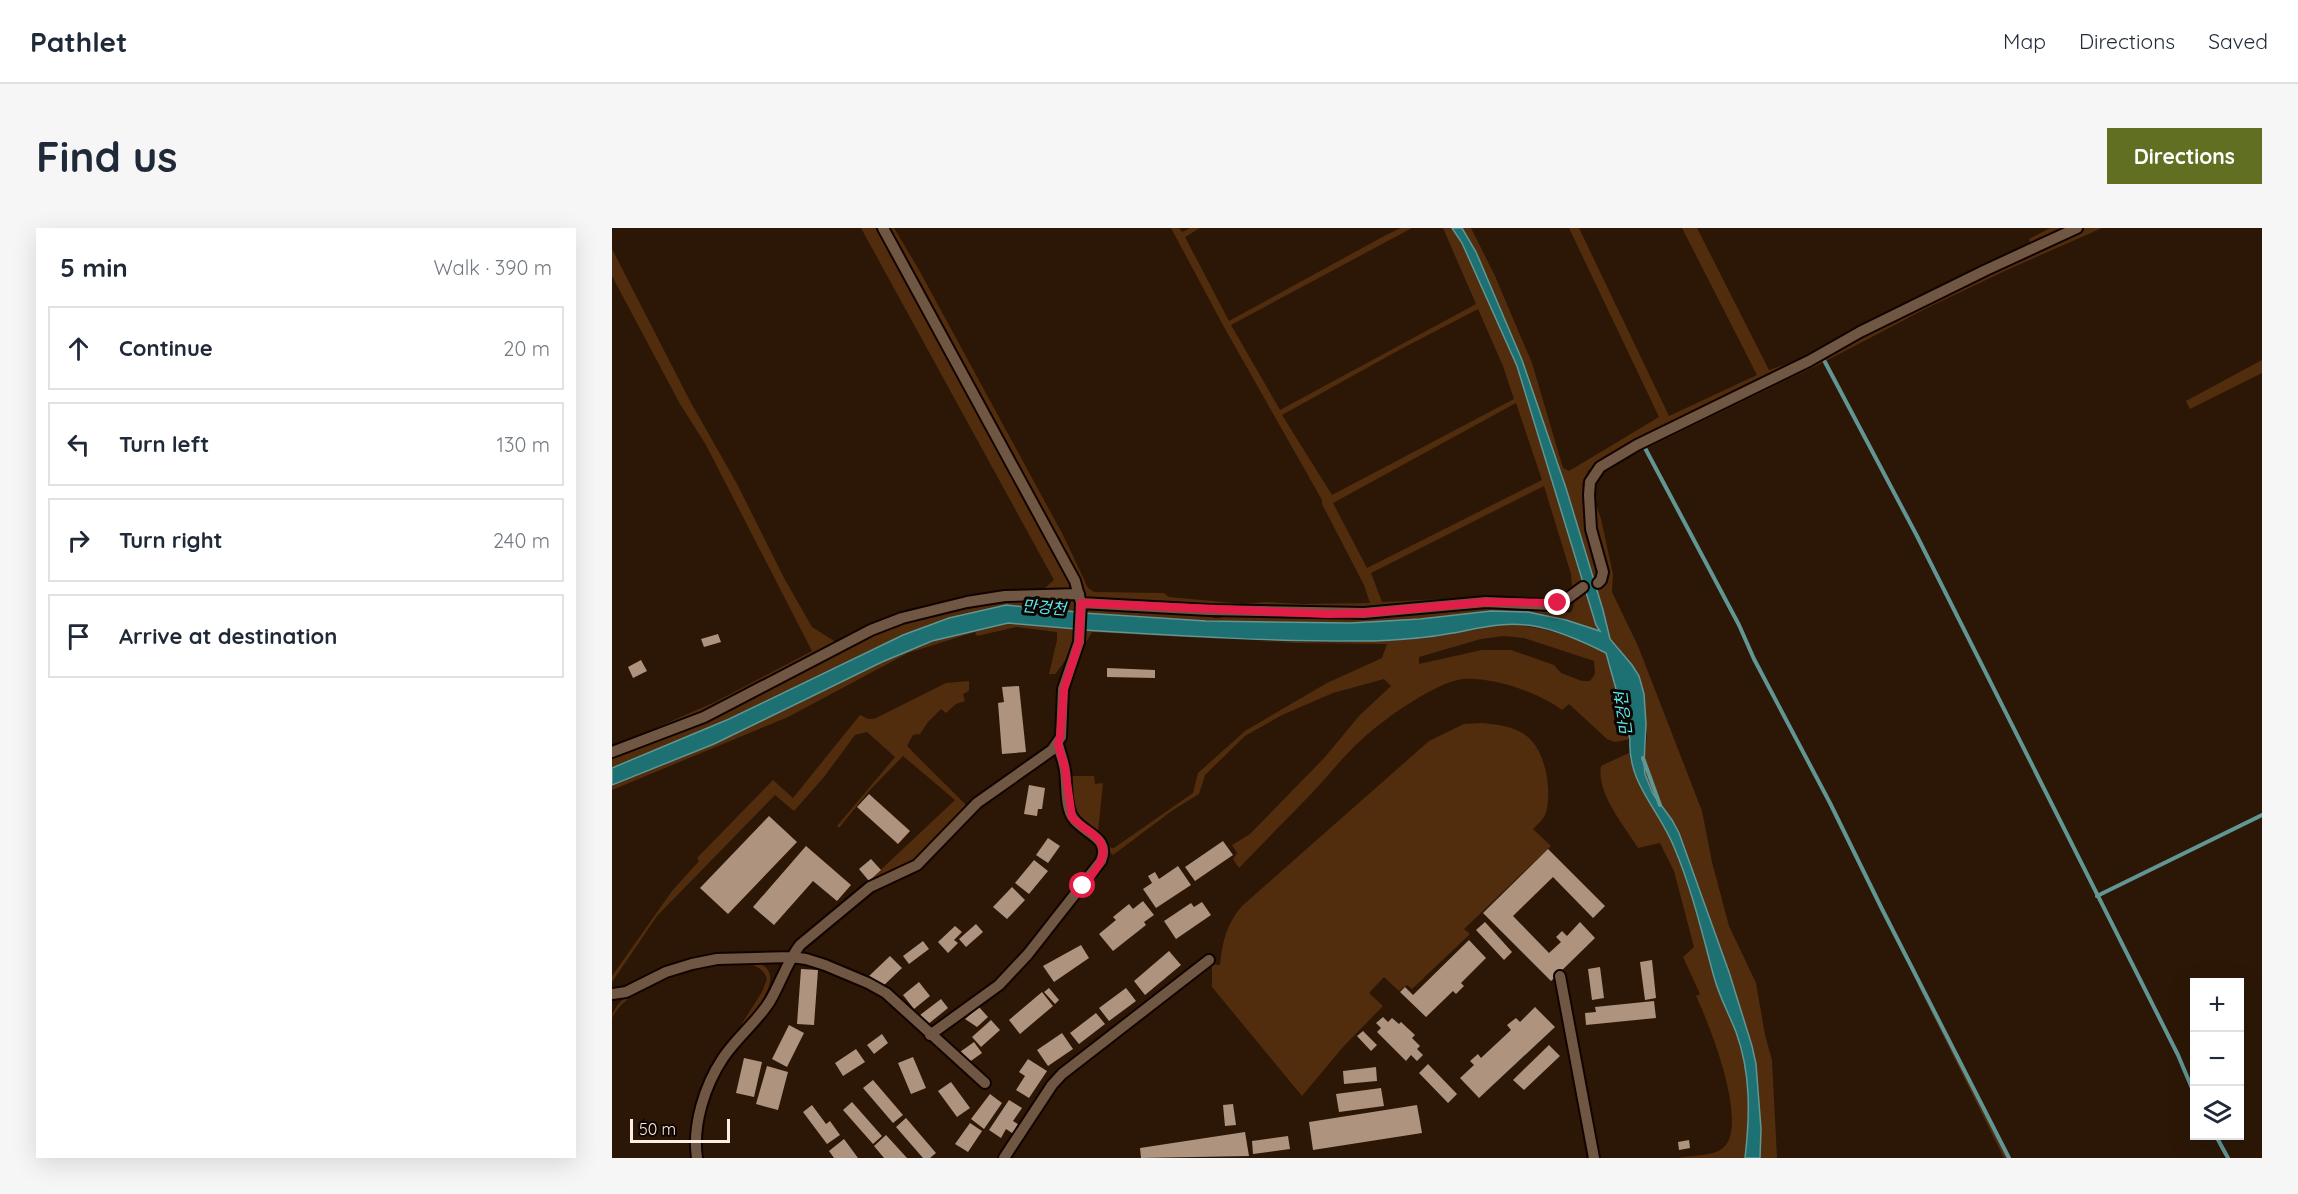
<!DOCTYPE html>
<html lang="en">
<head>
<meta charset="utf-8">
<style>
  :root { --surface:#fff; --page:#f6f6f7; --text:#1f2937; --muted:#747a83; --line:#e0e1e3; --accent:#606f21 }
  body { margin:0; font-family:Quicksand,"Noto Sans KR",sans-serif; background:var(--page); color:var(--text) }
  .controls { position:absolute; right:18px; bottom:18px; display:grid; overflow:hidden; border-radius:0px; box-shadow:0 6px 24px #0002 }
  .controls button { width:54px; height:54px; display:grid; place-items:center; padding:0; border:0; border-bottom:2px solid var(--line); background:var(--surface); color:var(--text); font:30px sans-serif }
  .scale { position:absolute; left:18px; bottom:15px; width:100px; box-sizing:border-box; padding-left:6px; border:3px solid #fdeee3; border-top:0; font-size:16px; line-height:21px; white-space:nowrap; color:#fdeee3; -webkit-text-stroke:4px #0e0502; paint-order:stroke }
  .stop { position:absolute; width:18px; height:18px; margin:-14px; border:4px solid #e11d48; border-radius:50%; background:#fff }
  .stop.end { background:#e11d48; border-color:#fff; box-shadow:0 2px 6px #0008 }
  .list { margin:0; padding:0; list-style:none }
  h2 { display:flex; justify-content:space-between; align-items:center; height:78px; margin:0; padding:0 24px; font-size:26px }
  h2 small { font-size:20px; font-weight:400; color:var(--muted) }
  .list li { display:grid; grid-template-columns:39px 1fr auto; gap:18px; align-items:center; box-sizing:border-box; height:84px; margin:0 12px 12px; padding:0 12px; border:2px solid var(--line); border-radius:0px }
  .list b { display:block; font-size:22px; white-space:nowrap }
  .list em { font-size:20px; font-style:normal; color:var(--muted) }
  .icon { flex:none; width:33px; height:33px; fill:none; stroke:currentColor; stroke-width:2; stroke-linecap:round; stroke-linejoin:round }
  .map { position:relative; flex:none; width:1650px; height:930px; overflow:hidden; border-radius:0px }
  header { display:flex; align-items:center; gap:36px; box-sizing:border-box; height:84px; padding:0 30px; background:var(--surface); border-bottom:2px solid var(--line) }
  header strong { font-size:28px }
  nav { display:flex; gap:33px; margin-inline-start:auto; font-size:21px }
  .intro { display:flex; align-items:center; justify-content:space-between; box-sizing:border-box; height:144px; padding:0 36px }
  h1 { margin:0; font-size:42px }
  .button { padding:15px 27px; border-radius:0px; background:var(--accent); color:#fff; font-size:21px; font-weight:700 }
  main { display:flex; gap:36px; padding:0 36px }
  aside { flex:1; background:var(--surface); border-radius:0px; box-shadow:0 6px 24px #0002 }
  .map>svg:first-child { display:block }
  .green { fill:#512d0d; fill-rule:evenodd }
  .water { fill:#1e7172; stroke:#619694; stroke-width:1.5 }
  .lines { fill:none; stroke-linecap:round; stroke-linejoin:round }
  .stream { stroke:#619694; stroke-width:4 }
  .building { fill:#ae937f }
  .street-casing { stroke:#130300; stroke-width:14 }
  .street { stroke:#705744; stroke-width:10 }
  .route { stroke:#e11d48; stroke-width:8 }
  .labels { text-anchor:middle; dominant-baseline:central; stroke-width:6; stroke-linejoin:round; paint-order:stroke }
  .water-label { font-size:16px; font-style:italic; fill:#56edee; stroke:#0e0502 }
</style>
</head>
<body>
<header>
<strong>Pathlet</strong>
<nav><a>Map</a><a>Directions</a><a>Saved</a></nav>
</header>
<div class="intro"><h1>Find us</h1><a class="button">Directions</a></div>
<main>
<aside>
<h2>5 min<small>Walk · 390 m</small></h2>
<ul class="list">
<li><svg class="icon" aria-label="ahead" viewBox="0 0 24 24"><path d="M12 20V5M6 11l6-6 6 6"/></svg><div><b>Continue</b></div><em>20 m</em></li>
<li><svg class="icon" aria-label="left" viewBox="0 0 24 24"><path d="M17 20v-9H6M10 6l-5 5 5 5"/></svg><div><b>Turn left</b></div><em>130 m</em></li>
<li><svg class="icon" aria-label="right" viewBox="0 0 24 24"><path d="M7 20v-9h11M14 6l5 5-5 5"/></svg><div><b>Turn right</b></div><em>240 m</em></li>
<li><svg class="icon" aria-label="arrive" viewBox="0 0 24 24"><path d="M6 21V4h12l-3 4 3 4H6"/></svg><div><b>Arrive at destination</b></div></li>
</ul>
</aside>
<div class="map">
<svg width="1650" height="930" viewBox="0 0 1650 930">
  <rect width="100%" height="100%" fill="#2c1706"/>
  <path class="green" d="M249,0H265L457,353L458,357L455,363L399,365L433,360L442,352Z
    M272,0H282L307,42L452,309L476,360L482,364L552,365L557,369L632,376L654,374L690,376L758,375L752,357L710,276V272L612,99L559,0H567L570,4L578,0H588L573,9L617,93L774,7L789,0H800L619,97L668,182L864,76L831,0H840L850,15L905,138L972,356L947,372L761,381L619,380L472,370ZM866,81L891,138L902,171L720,267L670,187L789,121ZM904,175L930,252L755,340L721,275ZM932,258L959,346L960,358L950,366L929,371L872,369L770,374L759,345Z
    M850,0H859L883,48L920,135L951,240L957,243L1047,189L957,0H967L1057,188L1145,147L1070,0H1085L1157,142L1186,132L1240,103L1418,15L1417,11L1438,0H1463L979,243L976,242L975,246L978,248L970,256L988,343L984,352L981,351L954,260L910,132L864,24Z
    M1470,0H1490L1397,41L1315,80L1212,134L986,244L1249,105Z
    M0,21L78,173L125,256L172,350L200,399L227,416L114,475L28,512L30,506L103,474L200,423L94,217L68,176L0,48Z
    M1650,132V145L1578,181L1574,173Z
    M979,261L989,291L1001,346L1000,364L1026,418L1090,583L1100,634L1117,698L1144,755L1153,807L1160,832L1165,930H1148L1149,901L1144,836L1140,818L1117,744L1067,605L1060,592L1041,566L1033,546L1032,535L1035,507L1030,458L998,411L984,359L991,353L981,300Z
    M974,363L984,397L989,404L953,392L916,384L879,383L808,391L739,395L594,393L472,385L473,380L600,384L601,390H609V384L771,389L773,385L841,379H942L946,383L957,385L960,383C963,372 963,369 974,363Z
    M456,369L461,372L465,384L394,377L337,390L258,422L77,509L0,540V526L280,397L393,370Z
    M396,395L464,401C463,419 454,433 443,446H437L445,412V404L404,399L365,408L363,404L296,425L176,489L0,562V557L102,516L302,419L363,401Z
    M887,396C926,396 960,408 994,425L1019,511L1003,514L995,511L957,476L950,482C927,464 880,449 851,451C823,454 767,494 747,514C730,530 716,548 700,565C676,590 651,615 627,640L621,631L625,625L620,617L638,606L713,529L747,488L779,458L772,451L721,465L670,487L633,508L593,547L587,566L561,582L501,627L462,587L456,548H482L483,556L491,555L486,604L499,620H502L581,565L586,545L633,503L715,455L770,430L775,416L685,415L480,404L474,414L471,413L472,402C582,409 695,420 806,411C834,408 860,400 887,396ZM891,408L912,410L982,433L983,446L978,453H970L949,445L942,437L899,422H870L807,436V429L869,411Z
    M357,453V463L351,466L353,473L344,476L334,485L329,481L316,494L308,506L301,507L295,518L355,578C327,604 301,646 259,651L343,572L291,528L257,563L227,600L225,598L283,529L255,504L243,507L212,549L182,583L163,567L45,688L0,754V748L60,663L87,633L85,630L161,552L181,570L248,487L256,491H262L334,455Z
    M871,495C888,497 907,499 919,512C934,527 941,567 933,587C931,592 925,597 921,601L939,618L852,701L858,706L800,761L795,757L787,763L772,749L757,765L771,778L731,819L690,868L600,759V736L608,737C610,714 615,695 630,678L817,513L852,496Z
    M1017,525C1023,562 1047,582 1061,614C1079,658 1089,703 1102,749C1107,768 1117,786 1124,804C1139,845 1138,887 1133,930H1066C1079,927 1100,929 1111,920C1138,898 1097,795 1084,768L1088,766L1071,729L1082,719L1062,643L1048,615L1026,620C1012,597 984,565 989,538Z
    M107,734C119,734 135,731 146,735C179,747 136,791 124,805L150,764L155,751C143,711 36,756 15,772C8,777 4,783 0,790C4,758 81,741 107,734Z
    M1307,755L1317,773L1396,930H1392L1306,757Z"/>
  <path class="water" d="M840,0H850L864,24L910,132L954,260L991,382L998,411L1020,437L1027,448L1032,466L1034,496L1032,535L1033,546L1041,566L1060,592L1067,605L1117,744L1140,818L1144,836L1149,901L1148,930H1133C1138,887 1139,845 1124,804C1117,786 1107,768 1102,749C1090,705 1080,661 1062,619C1047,581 1015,555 1018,511L994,425C972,414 946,402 922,398C894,393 868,400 841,405C815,410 789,412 763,413C666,414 569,408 472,402V385L594,393L739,395L808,391L879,383L916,384L954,392L988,403L984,397L905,138L850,15Z
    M394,377L465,384L464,401L396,395L320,413L270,434L102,516L0,557V540L117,491L291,407L337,390Z"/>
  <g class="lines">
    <path class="stream" d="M1213,134L1305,308L1566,827L1582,865
      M1033,220L1127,397L1142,431L1218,575L1270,681L1397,930
      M1031,530L1048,577
      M1485,668L1650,587
      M1604,908L1616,930"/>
  </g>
  <path class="building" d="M106,406L109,414L92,419L89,411Z
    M29,432L35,443L21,450L16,439Z
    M495,440L543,442V450L495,449Z
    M407,458L414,524L390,526L386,475L392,474L390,459Z
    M417,557L433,560L430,581H426L425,588L412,586Z
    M257,566L298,603L286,616L245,579Z
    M157,588L185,614L116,686L88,660Z
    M436,610L448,618L436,635L424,627Z
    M611,613L621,627L583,653L573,639Z
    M194,618L239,657L225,673L201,653L162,697L141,679Z
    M936,621L993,678L981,690L941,649L901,688L937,725L949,714L944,709L950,703L955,708L968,694L983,710L939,753L871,685Z
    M259,631L269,642L257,653L247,641Z
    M422,632L436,643L417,666L403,655Z
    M566,638L579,657L544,680L531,661L540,655L536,648L543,644L547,651Z
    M400,659L413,672L395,691L381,679Z
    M531,673L542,687L532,694L534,697L501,723L487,706L504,692L501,689L517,676L521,681Z
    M590,674L599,687L564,711L552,693L579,675L582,679Z
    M873,694L900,724L892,732L864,702Z
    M364,696L371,704L354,719L347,711Z
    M343,698L350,704L342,712L346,715L336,725L326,714Z
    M857,712L874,730L849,755L852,758L844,766L841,763L814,789L788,764L793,759L801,767Z
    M311,713L317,721L297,736L291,728Z
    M469,717L477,730L442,754L431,738Z
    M557,723L569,737L533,767L522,753Z
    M278,728L290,740L269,760L257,748Z
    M1040,732L1044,770L1033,772L1028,734Z
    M988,739L992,770L980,772L976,741Z
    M189,741L206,742L202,797L185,796Z
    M307,754L318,768L302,781L291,767Z
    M437,760L447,772L443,776L432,764Z
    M514,760L524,773L497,793L487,780Z
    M430,764L441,778L408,806L397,792Z
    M329,771L336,780L315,797L308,787Z
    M1042,773L1044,790L974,797L973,785L984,784L983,779Z
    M367,779L376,789L365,799L353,791Z
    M923,779L943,799L867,870L848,850L862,837L858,833L866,826L869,830L899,802L895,797L904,790L908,794Z
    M484,785L493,796L467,816L458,805Z
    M771,789L776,794L780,790L787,796L789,794L803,807L800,810L808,818L805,821L811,827L805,833L799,827L794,833L765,804L769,800L764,795Z
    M379,792L388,802L369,819L360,809Z
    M177,797L192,805L175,839L160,831Z
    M751,803L765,817L759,823L745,808Z
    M450,805L461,821L436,838L425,822Z
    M270,806L276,815L262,826L255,817Z
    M362,814L370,825L356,835L348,824Z
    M937,817L948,828L912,862L901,852Z
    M244,821L253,834L231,848L223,835Z
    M301,829L314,860L299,866L286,835Z
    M132,830L150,834L142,869L124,865Z
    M416,831L435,843L417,870L404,862L413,848L407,844Z
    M816,836L845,866L836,875L807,845Z
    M155,838L176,844L166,882L144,876Z
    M764,839L765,853L732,856L731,843Z
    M261,852L291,887L281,895L251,860Z
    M339,854L358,880L345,889L326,863Z
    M769,860L772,878L727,884L724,866Z
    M378,866L390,875L372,901L359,891Z
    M397,872L410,880L401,893L409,898L403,907L394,901L389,910L377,902Z
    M240,874L270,908L261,916L231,882Z
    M621,876L624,897L613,898L611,877Z
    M200,877L214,896L218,893L228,907L215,916L191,884Z
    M805,877L810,905L701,922L697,894Z
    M294,890L324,925L318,930H311L284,899Z
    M358,895L370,903L356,924L343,916Z
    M633,904L637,928L529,930L528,920Z
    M274,907L295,930H272L262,918Z
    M676,908L678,921L641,926L640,913Z
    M232,911L246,930H222L217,923Z
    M1077,912L1078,920L1067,922L1066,914Z"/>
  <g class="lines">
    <defs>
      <path id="street" d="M986,355L989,352L991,344L979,301L977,267L978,254L988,239L1025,217L1197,133L1248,104L1374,42L1465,0
        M469,375L597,382L752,385L874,374L938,377L952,373L971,359
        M0,524L92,489L259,402L290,390L355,374L393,368L467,366
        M948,748L982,930
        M0,766L14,764L54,744L80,736L105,731L179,729L194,731L213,737L256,755L274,765L373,855
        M318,807L387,757L416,726L489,633C499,609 472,606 461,590C453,579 455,557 453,543C452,534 448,525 446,516
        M85,930C80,897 93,857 111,830C125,809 145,794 158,773C169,754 175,734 188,717L258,659L305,637L365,575L440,522L449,509L451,461L467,414L469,375L463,353L271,0
        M392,930L440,857L450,846L597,732"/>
    </defs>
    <use href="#street" class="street-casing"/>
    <use href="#street" class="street"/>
  </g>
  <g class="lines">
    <path class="route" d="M471,658C483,642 503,624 482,607C474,601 466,596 460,589L453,540L446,516L448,509L452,461L467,414L469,375L715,386L752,385L874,374L946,375"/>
  </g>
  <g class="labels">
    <g class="water-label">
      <text transform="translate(432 379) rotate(5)">만겅천</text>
      <text transform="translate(1011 486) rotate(-97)">만겅천</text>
    </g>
  </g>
</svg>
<div class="controls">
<button>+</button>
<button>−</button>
<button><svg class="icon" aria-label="layers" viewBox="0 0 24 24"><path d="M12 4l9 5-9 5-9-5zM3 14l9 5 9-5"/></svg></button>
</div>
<div class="scale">50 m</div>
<div class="stop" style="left:471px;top:658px"></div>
<div class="stop end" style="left:946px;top:375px"></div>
</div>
</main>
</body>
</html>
